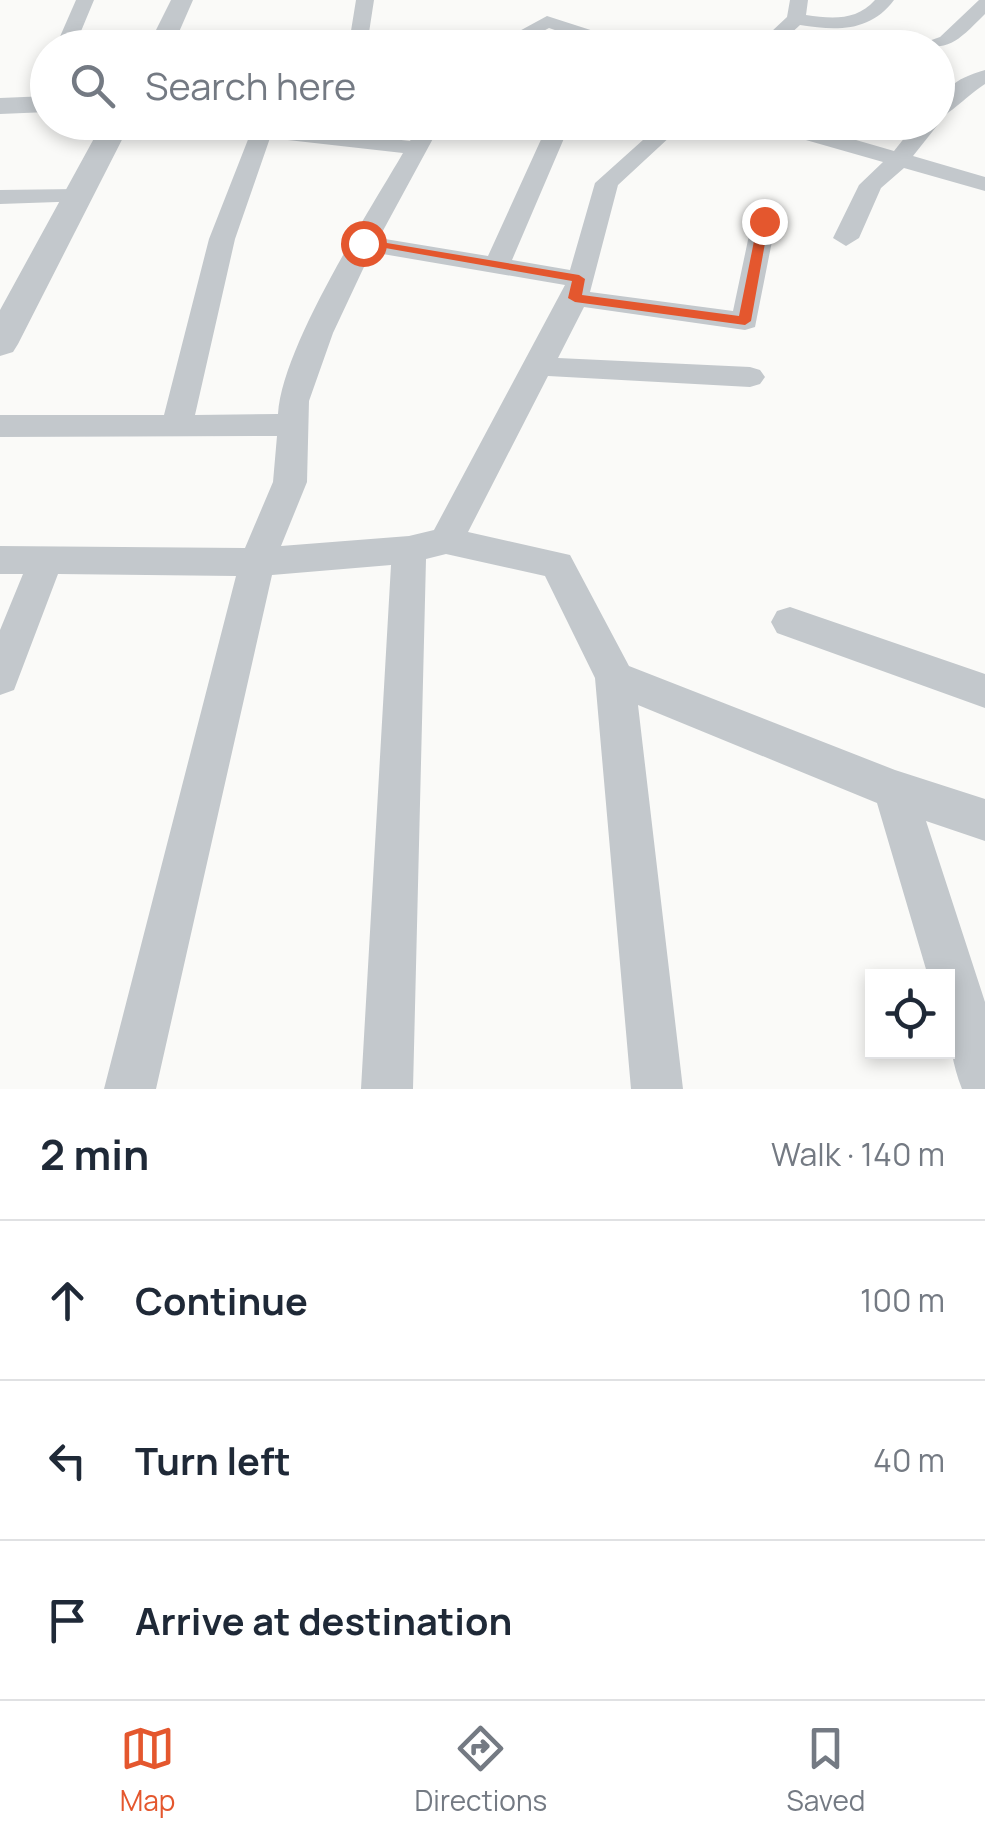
<!DOCTYPE html>
<html lang="en">
<head>
<meta charset="utf-8">
<style>
  :root { --surface:#fff; --page:#f2f2f3; --text:#1f2937; --muted:#747a83; --line:#e0e1e3; --accent:#e4572e }
  body { margin:0; font-family:Manrope,sans-serif; background:var(--page); color:var(--text) }
  .controls { position:absolute; right:30px; bottom:30px; display:grid; overflow:hidden; border-radius:0px; box-shadow:0 5px 15px #0003 }
  .controls button { width:90px; height:90px; display:grid; place-items:center; padding:0; border:0; border-bottom:2px solid var(--line); background:var(--surface); color:var(--text); font:50px sans-serif }
  .stop { position:absolute; width:30px; height:30px; margin:-22px; border:8px solid #e4572e; border-radius:50%; background:#fff }
  .stop.end { background:#e4572e; border-color:#fff; box-shadow:0 2px 10px #0008 }
  .list { margin:0; padding:0; list-style:none }
  h2 { display:flex; justify-content:space-between; align-items:center; height:130px; margin:0; padding:0 40px; font-size:42px }
  h2 small { font-size:32px; font-weight:400; color:var(--muted) }
  .list li { display:grid; grid-template-columns:65px 1fr auto; gap:30px; align-items:center; box-sizing:border-box; height:160px; padding:0 40px; border-top:2px solid var(--line) }
  .list b { display:block; font-size:38px; white-space:nowrap }
  .list em { font-size:32px; font-style:normal; color:var(--muted) }
  .icon { flex:none; width:55px; height:55px; fill:none; stroke:currentColor; stroke-width:2; stroke-linecap:round; stroke-linejoin:round }
  .map { position:relative; flex:none; width:985px; height:1089px; overflow:hidden }
  .search { position:absolute; background:var(--surface); box-shadow:0 5px 15px #0003; left:30px; right:30px; top:30px; height:110px; display:flex; align-items:center; gap:25px; box-sizing:border-box; padding:0 35px; border-radius:55px; color:var(--muted); font-size:38px }
  .sheet { height:610px; background:var(--surface) }
  nav { display:flex; justify-content:space-around; align-items:center; box-sizing:border-box; height:140px; border-top:2px solid var(--line); background:var(--surface); font-size:28px; color:var(--muted) }
  nav a { display:grid; justify-items:center; gap:5px }
  nav .on { color:var(--accent) }
  .map>svg:first-child { display:block }
  .lines { fill:none; stroke-linecap:round; stroke-linejoin:round }
  .minor { fill:#c3c8cc; fill-rule:evenodd }
  .tertiary { fill:#c3c8cc; fill-rule:evenodd }
  .route { fill:#e4572e }
</style>
</head>
<body>
<div class="map">
<svg width="985" height="1089" viewBox="0 0 985 1089">
  <rect width="100%" height="100%" fill="#fafaf8"/>
  <g class="lines">
    <path class="minor" d="M76,0H94L74,48H55Z
      M356,0H374L368,39L361,48H340L350,37Z
      M790,0H808L806,15C832,19 856,21 875,0H894C870,32 837,31 800,25L775,48H754L787,17Z
      M979,0H985V14C954,45 952,48 909,48L940,37Z
      M547,16L634,44L636,48H607L549,28L512,48H488Z
      M985,70V84C972,92 946,117 938,119L940,122L913,156L985,177V191L904,168L881,188L859,238L846,246L833,238L859,185L883,162L760,127L758,122H794L894,151L917,122H938C938,90 954,79 985,70Z
      M48,79V107L32,108L29,104L41,81Z
      M113,122H282L280,126L410,141L421,122H442L379,238L488,256L549,122H571L512,260L570,270L595,183L663,122H686L618,185L590,292L733,311L752,221L755,216H773L776,221L755,327L745,330L584,307L558,358L750,367L760,370L765,377L760,384L750,387L548,376L468,532L570,555L629,666L895,770L985,799V841L926,821L985,1002V1089H962C947,1051 948,1016 948,976H928L877,803L638,705L683,1089H631L595,678L545,576L446,554L426,559L413,1089H361L391,565L272,575L156,1089H104L236,576L58,574L14,690L0,695V630L23,574H0V546L245,548L273,482L277,436L0,437V415H164L209,239L249,137L105,134L102,129ZM270,138L403,153C367,215 282,347 278,414L195,415L235,239ZM371,252L565,285L434,530L409,536L281,546L307,482L309,401L333,333Z
      M78,189L90,196L86,201L0,204V190Z
      M790,607L985,674V708L777,633L771,622L777,611Z"/>
    <path class="tertiary" d="M171,0H193L172,48H147Z
      M48,96V112L0,114V98Z
      M103,122H131L18,344L13,352L0,356V310Z"/>
  </g>
  <path class="route" d="M764,218L769,221L751,321L745,325L575,302L568,298L572,281L357,243L363,239L579,275L585,279L582,295L739,316L758,221Z"/>
</svg>
<div class="controls">
<button><svg class="icon" aria-label="locate" viewBox="0 0 24 24"><circle cx="12" cy="12" r="6"/><path d="M12 2v4M12 18v4M2 12h4M18 12h4"/></svg></button>
</div>
<div class="stop" style="left:363px;top:243px"></div>
<div class="stop end" style="left:764px;top:221px"></div>
<div class="search"><svg class="icon" aria-label="search" viewBox="0 0 24 24"><circle cx="10" cy="10" r="6"/><path d="M15 15l6 6"/></svg>Search here</div>
</div>
<section class="sheet">
<h2>2 min<small>Walk · 140 m</small></h2>
<ul class="list">
<li><svg class="icon" aria-label="ahead" viewBox="0 0 24 24"><path d="M12 20V5M6 11l6-6 6 6"/></svg><div><b>Continue</b></div><em>100 m</em></li>
<li><svg class="icon" aria-label="left" viewBox="0 0 24 24"><path d="M17 20v-9H6M10 6l-5 5 5 5"/></svg><div><b>Turn left</b></div><em>40 m</em></li>
<li><svg class="icon" aria-label="arrive" viewBox="0 0 24 24"><path d="M6 21V4h12l-3 4 3 4H6"/></svg><div><b>Arrive at destination</b></div></li>
</ul>
</section>
<nav>
<a class="on"><svg class="icon" aria-label="map" viewBox="0 0 24 24"><path d="M3 6l6-2 6 2 6-2v14l-6 2-6-2-6 2zM9 4v14M15 6v14"/></svg>Map</a>
<a><svg class="icon" aria-label="directions" viewBox="0 0 24 24"><path d="M12 3l9 9-9 9-9-9zM9 14v-3h6M13 9l2 2-2 2"/></svg>Directions</a>
<a><svg class="icon" aria-label="saved" viewBox="0 0 24 24"><path d="M7 4h10v16l-5-4-5 4z"/></svg>Saved</a>
</nav>
</body>
</html>
